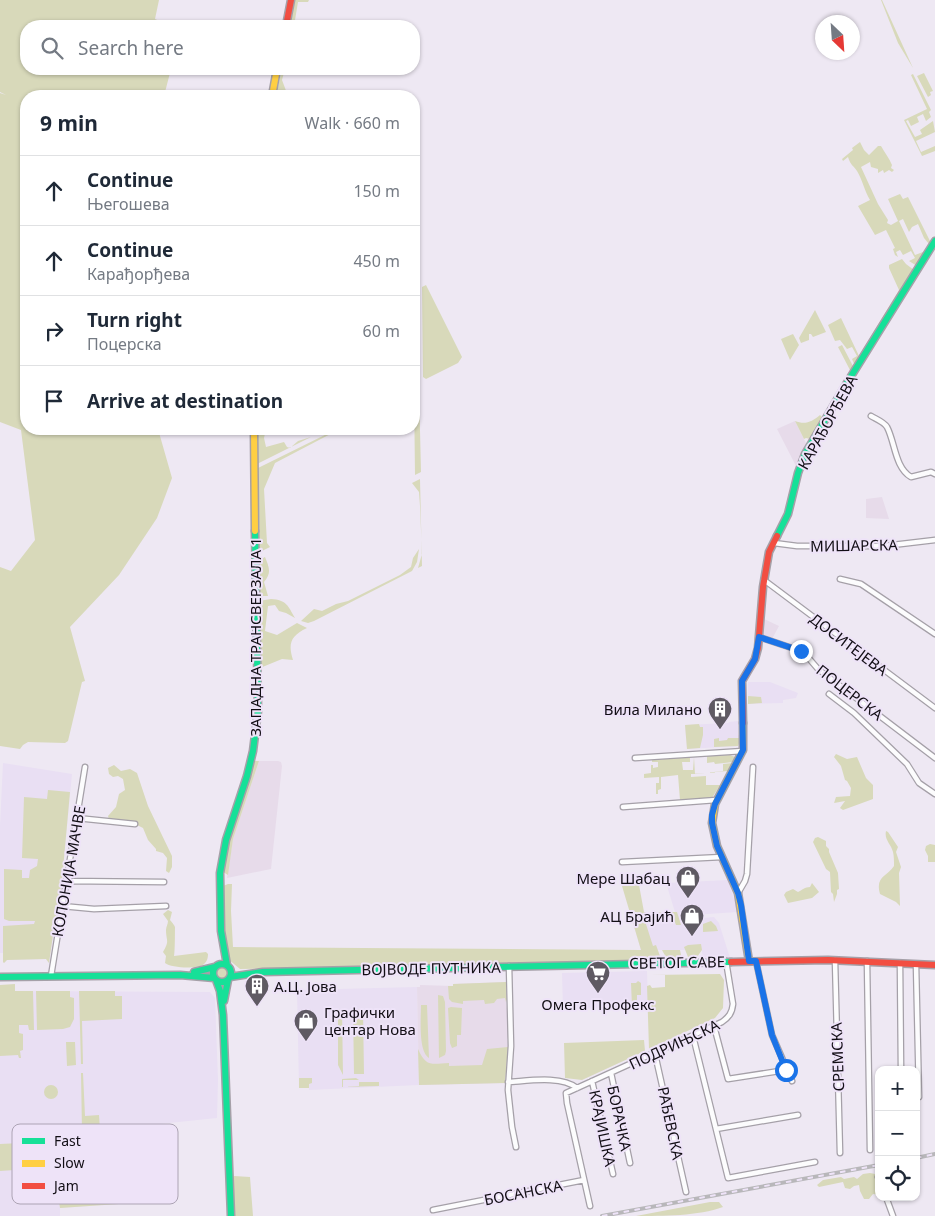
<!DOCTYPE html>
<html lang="en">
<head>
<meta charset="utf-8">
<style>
  :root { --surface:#fff; --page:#f2f2f3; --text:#1f2937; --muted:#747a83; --line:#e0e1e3 }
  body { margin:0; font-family:"Noto Sans",sans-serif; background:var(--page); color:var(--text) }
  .controls { position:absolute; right:15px; bottom:15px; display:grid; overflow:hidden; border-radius:10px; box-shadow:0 1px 4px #0004 }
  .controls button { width:45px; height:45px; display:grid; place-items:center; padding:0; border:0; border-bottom:1px solid var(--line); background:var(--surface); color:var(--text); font:25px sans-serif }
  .compass { position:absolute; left:815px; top:15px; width:45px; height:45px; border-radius:50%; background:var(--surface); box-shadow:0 1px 4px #0004; rotate:155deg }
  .stop { position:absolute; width:15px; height:15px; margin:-11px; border:4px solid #1a73e8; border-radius:50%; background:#fff }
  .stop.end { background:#1a73e8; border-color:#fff; box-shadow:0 1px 5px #0008 }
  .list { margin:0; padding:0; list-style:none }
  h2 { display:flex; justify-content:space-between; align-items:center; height:65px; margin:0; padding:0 20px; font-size:21px }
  h2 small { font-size:16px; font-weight:400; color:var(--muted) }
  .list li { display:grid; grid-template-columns:32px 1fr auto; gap:15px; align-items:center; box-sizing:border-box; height:70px; padding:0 20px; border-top:1px solid var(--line) }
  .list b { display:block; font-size:19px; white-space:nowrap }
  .list p { margin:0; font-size:16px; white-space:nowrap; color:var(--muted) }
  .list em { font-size:16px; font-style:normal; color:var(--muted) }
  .icon { flex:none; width:28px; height:28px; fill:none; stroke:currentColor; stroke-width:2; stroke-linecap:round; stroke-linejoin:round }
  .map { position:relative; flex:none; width:935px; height:1216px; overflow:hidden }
  .search { position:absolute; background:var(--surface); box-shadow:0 1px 4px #0004; left:20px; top:20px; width:400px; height:55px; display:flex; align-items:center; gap:12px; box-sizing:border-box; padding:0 18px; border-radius:20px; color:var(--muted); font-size:19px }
  .panel { position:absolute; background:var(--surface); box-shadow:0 1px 4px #0004; left:20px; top:90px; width:400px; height:345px; border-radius:20px }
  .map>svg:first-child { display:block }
  .built { fill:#e9dff3 }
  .industrial { fill:#e7dbea }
  .green { fill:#d8d9ba }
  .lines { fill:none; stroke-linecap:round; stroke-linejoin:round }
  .street-casing { stroke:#a5a0a8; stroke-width:7 }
  .fast-casing { stroke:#a5a0a8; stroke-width:9 }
  .slow-casing { stroke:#a5a0a8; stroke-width:9 }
  .jam-casing { stroke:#a5a0a8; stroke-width:9 }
  .street { stroke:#fcfcfd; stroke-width:4.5 }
  .fast { stroke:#16e098; stroke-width:6 }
  .slow { stroke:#ffcf43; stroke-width:6 }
  .jam { stroke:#f24e42; stroke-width:6 }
  .rail-casing { stroke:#b8b7ba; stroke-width:4 }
  .rail { stroke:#eee3f8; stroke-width:2; stroke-dasharray:5.5; stroke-linecap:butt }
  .route { stroke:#1a73e8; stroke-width:6 }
  .labels { text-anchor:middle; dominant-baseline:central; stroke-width:4; stroke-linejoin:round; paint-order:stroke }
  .street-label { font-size:15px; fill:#120e15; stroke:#eee3f8 }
  .poi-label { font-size:15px; fill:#120e15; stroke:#eee3f8; text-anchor:end }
  .key { fill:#eee3f8; stroke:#aca3b4; stroke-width:1 }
  .key-label { font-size:14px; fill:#120e15 }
</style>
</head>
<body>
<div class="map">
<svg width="935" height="1216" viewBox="0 0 935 1216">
  <rect width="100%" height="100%" fill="#eee8f3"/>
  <path class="built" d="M748,682H770L798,693L796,698L783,700V703L748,704Z
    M738,721V735H741L738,746L687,749L685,725L728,723L729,722Z
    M3,763L72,774L62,880L49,963L46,959L7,960L4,963L3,962V953H0V826Z
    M728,880L738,912L692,915L693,919L714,917L719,923L731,961L703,962L702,950H641L630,913L675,912L666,883Z
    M647,971L648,1007L563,1009L562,973Z
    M417,987L419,1085L309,1090V1088H299L297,990Z
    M15,989V991L210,992L215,998L218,1080L217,1118L82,1132L83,1167L23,1171V1178L148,1171V1202L60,1208V1216H0V990Z"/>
  <path class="industrial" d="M795,421L807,445L796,466L777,429Z
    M882,497L889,519L866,518V499Z
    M762,618L779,626L772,639L762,635L760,631Z
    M259,761H278L281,762L282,766L271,869L227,878L233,839Z
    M506,982V1005L508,1012V1037L507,1039L508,1047L505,1083L419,1085L417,987H420V985L453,986V984Z"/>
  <path class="green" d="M0,0H159L155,19L171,26H26V69H171L164,96H26V429H158L172,478L157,518L119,575L70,627L85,681L82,682L68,741L65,743L28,742L23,745L20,749L0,746V567L11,571L35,540L21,430L0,422V93L6,95L0,92Z
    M295,0H309L308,2H298L294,26H290Z
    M881,0H882L913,68L898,43Z
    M282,69H285L282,80L288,96H276Z
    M924,73L933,91L930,92L931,95L928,97L917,76Z
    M913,74L931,110L929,112L931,117L926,121L923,114L917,117L919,122L911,126L908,120L906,121L915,137L922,134L920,130L933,121L935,132L916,141L921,152L935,146V151L922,156L904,120L927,109L911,75Z
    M860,142L864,150L869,155L878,146H881C885,153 889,158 892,165L891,168L894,170L892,172L889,170L884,173L883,170L878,173V169L871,167L870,162L861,167L878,204L888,220L887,223L891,225L898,221L888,199L900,194L903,199L908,197L931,243L929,244L924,238L918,224L912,227L909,232L903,219L899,221L915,255L923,252L924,254L917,266L909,261L915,258L911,251L903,255L900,250L896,252L898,257L895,255L893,249L895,248L886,230L875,235L858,206L870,200C865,192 862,179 857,171C853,165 851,166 848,157L843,161L842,159L853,150L852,148Z
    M902,259L906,264L914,270L855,366L852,359L857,356L852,347L847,349L840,340L835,341L828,325L841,318L859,356L899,290L889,268V265Z
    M426,285L462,357L458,363L426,379L423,377L422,287Z
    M418,288L419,382L414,385V290Z
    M815,310L826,332L813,337L811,334H809V340L801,343L799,338Z
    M793,334L799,345L790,360L781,339Z
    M842,345L854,368L851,372L838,347Z
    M419,388L421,472L415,475L414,391Z
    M820,415L824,419L810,439L806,438L804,439L795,421C805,425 812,422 820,415Z
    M257,429H266L264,438L266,447L284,442L287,447L290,448L298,441L311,437L257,464Z
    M337,429H340L275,463L264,489L267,543L270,547L258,553V468Z
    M420,479L422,566L418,568L422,554L420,506L419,492L412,483Z
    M419,549L417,562L412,571L314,621L308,623L301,621L314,609L322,611L336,604L348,601L400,575L411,567L413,558Z
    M265,557C269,567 272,573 264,582L268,596H260L259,593V560Z
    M271,599C287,600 288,606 295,618L286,613L279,611L275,605L268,606L265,631L277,635L297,623L307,628C290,636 288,644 293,660L282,659L260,668L259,601Z
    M748,696L761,697L762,703L748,704Z
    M699,724L700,727H703V735L700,748L687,749L685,725Z
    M719,738V741L727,740L728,738H741L738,746L714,747V739Z
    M836,754L847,759L857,757L866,778L873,785V799L843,810L840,808L845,801L834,803L836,797L850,796L851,788L847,781L845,780L841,766L834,757Z
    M730,755L735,757L733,762L715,764L714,762L707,763V756Z
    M690,757V762H682L683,770H693L694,757L695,774L723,771V764L733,763L728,771L691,774V777L706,776V785H720L712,798L680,800L678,775L661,777V789L658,790V794H656V783H659V777L644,778V774L651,773V765H653V768L658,767V762H652V760Z
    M255,761H259L233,839L228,875L223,872L227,843Z
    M114,765L121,771L130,769L137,773L148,806L172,856V867L169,873L166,871L167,858L163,853L156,851V849L148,840L143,828L135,824L126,826L109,819L108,816L116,807L119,794L125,790L123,779L118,776L113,777L109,774L108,768Z
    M48,790L70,792L62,880L56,917L53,919L52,927L54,928L49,963L46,959L7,960L4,963L3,962V926L34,924L35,921H9L4,919V869L22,870V878H29L30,870L37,866L38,859L22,858L24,797L47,799Z
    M886,831L888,832L898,847L896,852L901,867L899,873L900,906L896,902L880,894C875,876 887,877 894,866C894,861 894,856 893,852C891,844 884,840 886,831Z
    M818,837L826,841V846L829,849V852L838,873L839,889L837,890V894L834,902L833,894L831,892L830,872L826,869L813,842L815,838Z
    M930,844L935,845V862H928V856L925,850L926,846Z
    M812,883L819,892L812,898L788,903L784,895L786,892L793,889L798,892C802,890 805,887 810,887Z
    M228,884H232L231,911L233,947L641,950L622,886L639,885L644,912H646L648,919L645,921L653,946L656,945L660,956L659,962L240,969L228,959V954L225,950L223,886Z
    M168,910L172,912L170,920C172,922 174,925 175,927C175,930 175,954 174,956L206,952L208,954C208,958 207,962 203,965C196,969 171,968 165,963L166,956L163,952C170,940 166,941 166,930C166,927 168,924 168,921L163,914Z
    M652,912H677L681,925H676L673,917L656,918L653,916Z
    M711,921L716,926L718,931L703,932V924Z
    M701,944L702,950L697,957L692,959L688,957L684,947L688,945Z
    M662,950H680L681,955L678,959C669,961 666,958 662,950Z
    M216 973a6 6 0 1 1 12 0a6 6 0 1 1-12 0Z
    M720,974L724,980L723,1008L715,1018L649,1049L647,986L650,985L652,988L665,987V975H651Z
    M638,981L641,983V995H637V1001H642L639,1006L632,1007L631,983H636Z
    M506,982L507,999L506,1002L505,998L497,999L494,1003L485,1004L484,1000L463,1001V1004L452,1002L449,999L448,986H453V984Z
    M15,984V991H33L34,1030H29L28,1025H19V1033L23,1034V1050L20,1051L21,1058H19L18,1055L0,1056V985Z
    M36,991H70V997L74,998V1019L70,1027L63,1029L37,1030Z
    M79,991H115V996H122V1019L82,1021L83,1064H81Z
    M438,995L443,996L445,1002L446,1051L445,1055L439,1058Z
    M421,1005H427L429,1058C418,1051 421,1018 421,1005Z
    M451,1007L462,1008L461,1035H457V1046L452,1048L450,1043L448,1008Z
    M338,1009H342L343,1075L338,1065Z
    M353,1009H363L364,1074H354Z
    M644,1040L645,1051L582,1080L565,1078L564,1043Z
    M66,1042H75L76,1065L67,1066Z
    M508,1047L505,1083L419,1085L418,1049C426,1067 431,1064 449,1063V1066L482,1065L487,1049Z
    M81,1073H83L85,1116L99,1115L100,1130L82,1132Z
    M299,1078H312V1083L309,1084V1088H299Z
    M356,1078L359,1080H343V1087L359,1086V1082H379V1086L342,1087V1079Z
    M44 1092a7 7 0 1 1 14 0a7 7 0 1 1-14 0Z
    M21,1143L22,1161L15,1162V1170L0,1171V1144Z
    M148,1171V1202L60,1208L58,1196L22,1199L21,1179Z
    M870,1173L875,1174L879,1183V1195L873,1194L869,1199H864L860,1191L859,1185L854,1186L850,1189L845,1188L843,1182L819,1187L817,1185L823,1180L841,1177L844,1179L854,1177L857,1179L863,1174Z
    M234,1176L250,1177L253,1216H234Z
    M710,1202H719L723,1207C699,1216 662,1216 636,1216Z"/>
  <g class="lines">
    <defs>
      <path id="street" d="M871,416C876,419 884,422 887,427C895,442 895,468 911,477L931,472L935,474
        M774,543L797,546H884L935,540
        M840,579L861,584L935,634
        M764,580L935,708
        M759,637L801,651L806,655L818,669L935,758
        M829,694L854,713L907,764L919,783L935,794
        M635,758L743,751
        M623,807L716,800
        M77,818L135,824
        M622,862L722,857
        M66,881L164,882
        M738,893L745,881L747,874L753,767
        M62,906L94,909L166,906
        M835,960L840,1153
        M756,961L772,1035L792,1081
        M867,961L870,1150
        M900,963L901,1070
        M916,964L919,1097
        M509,966L511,1046L508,1090L512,1127L516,1147
        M51,976L85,767
        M714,1026L728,1079L786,1070
        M693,1036L728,1178L815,1162
        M655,1054L686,1192
        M611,1073L630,1163
        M592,1081L613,1174
        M508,1082C527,1081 561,1075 577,1088
        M716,1129L798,1115
        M878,1177L879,1178
        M886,1197L893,1216
        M590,1206L567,1103L566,1093L722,1022C729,1017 732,1013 733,1004L726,961
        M433,1210L584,1180"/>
      <path id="fast" d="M777,536L788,514L798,473L805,454L845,386L935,241
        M213 973a9 9 0 1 1 18 0a9 9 0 1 1-18 0Z
        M227,965L221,931L220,873L226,840L247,776L253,751L258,711L255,531
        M194,972L215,967
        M0,977L180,975L214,978
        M230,977L263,972L731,962
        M216,980L220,991L223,1015L231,1216
        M224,1001L228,980"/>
      <path id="slow" d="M272,96L277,69
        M254,429L255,531
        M743,723V750L715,804L712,823L717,846L738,893L749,961"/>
      <path id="jam" d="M286,26L291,0
        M743,723L742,681L755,659L758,648L763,587L769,552L777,536
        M731,962L828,960L935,965"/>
    </defs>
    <use href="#street" class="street-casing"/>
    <use href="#fast" class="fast-casing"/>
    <use href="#slow" class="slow-casing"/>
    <use href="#jam" class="jam-casing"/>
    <use href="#street" class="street"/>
    <use href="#fast" class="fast"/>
    <use href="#slow" class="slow"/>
    <use href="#jam" class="jam"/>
    <defs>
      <path id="rail" d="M916,1158L935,1154
        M602,1216L879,1165"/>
    </defs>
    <use href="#rail" class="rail-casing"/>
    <use href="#rail" class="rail"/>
  </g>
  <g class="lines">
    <path class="route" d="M786,1070L772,1035L756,961H749L741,905L738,893L717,846L712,823V815L715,804L743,750L742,681L755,659L759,637L801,651"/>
  </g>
  <defs>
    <symbol id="building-pin" viewBox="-11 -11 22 30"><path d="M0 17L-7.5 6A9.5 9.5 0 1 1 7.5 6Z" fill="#5f5a63" stroke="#eee3f8"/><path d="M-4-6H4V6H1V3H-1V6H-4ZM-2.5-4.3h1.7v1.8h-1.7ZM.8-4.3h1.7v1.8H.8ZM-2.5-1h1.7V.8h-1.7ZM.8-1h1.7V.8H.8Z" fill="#fff"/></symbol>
    <symbol id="shop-pin" viewBox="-11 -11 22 30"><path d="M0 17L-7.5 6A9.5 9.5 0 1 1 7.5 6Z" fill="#5f5a63" stroke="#eee3f8"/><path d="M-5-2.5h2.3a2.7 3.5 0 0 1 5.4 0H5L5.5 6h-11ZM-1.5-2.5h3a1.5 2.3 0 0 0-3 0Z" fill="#fff"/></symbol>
    <symbol id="supermarket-pin" viewBox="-11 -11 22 30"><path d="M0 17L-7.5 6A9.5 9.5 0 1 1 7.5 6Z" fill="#5f5a63" stroke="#eee3f8"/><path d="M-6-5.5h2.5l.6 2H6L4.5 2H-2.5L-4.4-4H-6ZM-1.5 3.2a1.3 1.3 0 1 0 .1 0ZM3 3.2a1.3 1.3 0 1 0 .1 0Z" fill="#fff"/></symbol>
  </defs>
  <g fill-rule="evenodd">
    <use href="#building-pin" x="706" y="695" width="28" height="38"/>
    <use href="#shop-pin" x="674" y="864" width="28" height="38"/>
    <use href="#shop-pin" x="678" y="902" width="28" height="38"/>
    <use href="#supermarket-pin" x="584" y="959" width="28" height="38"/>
    <use href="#building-pin" x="243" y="972" width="28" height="38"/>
    <use href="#shop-pin" x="292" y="1007" width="28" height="38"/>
  </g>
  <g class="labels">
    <g class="street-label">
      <text transform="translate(827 422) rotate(-61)">КАРАЂОРЂЕВА</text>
      <text transform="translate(854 545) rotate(-1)">МИШАРСКА</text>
      <text transform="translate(255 637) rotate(-90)">ЗАПАДНА ТРАНСВЕРЗАЛА 1</text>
      <text transform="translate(849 644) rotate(37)">ДОСИТЕЈЕВА</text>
      <text transform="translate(850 692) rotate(38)">ПОЦЕРСКА</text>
      <text transform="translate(68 871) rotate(-80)">КОЛОНИЈА МАЧВЕ</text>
      <text transform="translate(677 962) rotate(-1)">СВЕТОГ САВЕ</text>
      <text transform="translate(431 968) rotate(-1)">ВОЈВОДЕ ПУТНИКА</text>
      <text transform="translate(674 1044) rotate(-25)">ПОДРИЊСКА</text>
      <text transform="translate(837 1057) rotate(-92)">СРЕМСКА</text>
      <text transform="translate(620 1118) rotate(78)">БОРАЧКА</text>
      <text transform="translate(671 1123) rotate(78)">РАЂЕВСКА</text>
      <text transform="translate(603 1128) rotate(78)">КРАЈИШКА</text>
      <text transform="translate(523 1192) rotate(-11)">БОСАНСКА</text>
    </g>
    <g class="poi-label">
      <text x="702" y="709">Вила Милано</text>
      <text x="670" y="878">Мере Шабац</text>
      <text x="674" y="916">АЦ Брајић</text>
      <text x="274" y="986" text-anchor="start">А.Ц. Јова</text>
      <text x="598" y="1004" text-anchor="middle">Омега Профекс</text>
      <text x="324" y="1012" text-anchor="start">Графички<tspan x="324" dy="17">центар Нова</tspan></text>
    </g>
  </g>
  <rect x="12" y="1124" width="166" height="80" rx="8" class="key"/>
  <rect x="22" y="1138" width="23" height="6" fill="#16e098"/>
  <rect x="22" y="1160" width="23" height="7" fill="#ffcf43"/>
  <rect x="22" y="1183" width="23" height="6" fill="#f24e42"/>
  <g class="key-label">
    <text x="54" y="1146">Fast</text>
    <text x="54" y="1168">Slow</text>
    <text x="54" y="1191">Jam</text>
  </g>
</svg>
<div class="controls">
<button>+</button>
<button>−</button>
<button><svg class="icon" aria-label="locate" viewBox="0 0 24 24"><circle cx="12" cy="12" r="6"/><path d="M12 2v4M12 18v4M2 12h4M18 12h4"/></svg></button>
</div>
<svg class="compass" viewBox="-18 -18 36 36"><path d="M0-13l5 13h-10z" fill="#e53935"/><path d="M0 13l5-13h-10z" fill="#747a83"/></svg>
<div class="stop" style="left:786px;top:1070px"></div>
<div class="stop end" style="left:801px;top:651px"></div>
<div class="search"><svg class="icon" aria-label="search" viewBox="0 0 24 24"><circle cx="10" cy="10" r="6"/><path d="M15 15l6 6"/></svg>Search here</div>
<section class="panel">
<h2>9 min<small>Walk · 660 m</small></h2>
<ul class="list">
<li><svg class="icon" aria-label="ahead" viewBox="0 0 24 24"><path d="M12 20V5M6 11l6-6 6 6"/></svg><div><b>Continue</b><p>Његошева</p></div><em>150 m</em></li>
<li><svg class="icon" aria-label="ahead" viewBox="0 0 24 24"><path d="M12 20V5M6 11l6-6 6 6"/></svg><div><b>Continue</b><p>Карађорђева</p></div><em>450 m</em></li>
<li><svg class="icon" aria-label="right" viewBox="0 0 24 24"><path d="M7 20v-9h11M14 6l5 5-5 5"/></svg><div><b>Turn right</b><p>Поцерска</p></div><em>60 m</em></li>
<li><svg class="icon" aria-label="arrive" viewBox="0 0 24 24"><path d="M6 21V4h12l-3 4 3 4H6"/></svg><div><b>Arrive at destination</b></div></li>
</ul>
</section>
</div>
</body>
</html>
